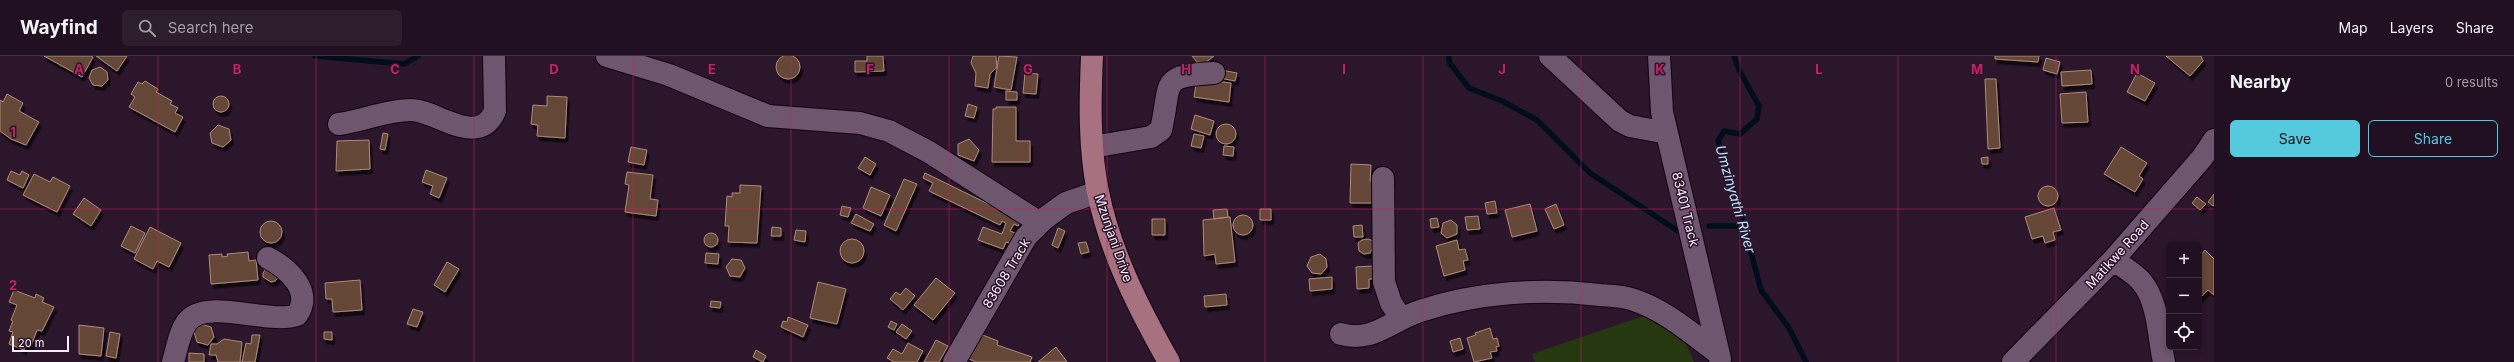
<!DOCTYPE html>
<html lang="en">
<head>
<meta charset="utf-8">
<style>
  :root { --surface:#201021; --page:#2d1e2e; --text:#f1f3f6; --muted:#a29da5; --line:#3d303f; --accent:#55cadf }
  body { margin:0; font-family:Inter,sans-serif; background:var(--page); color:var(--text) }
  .controls { position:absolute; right:12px; bottom:12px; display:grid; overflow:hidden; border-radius:6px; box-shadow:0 2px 6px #0003 }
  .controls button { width:36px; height:36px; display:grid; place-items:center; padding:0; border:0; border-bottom:1px solid var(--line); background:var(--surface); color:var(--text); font:20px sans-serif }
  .scale { position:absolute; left:12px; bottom:10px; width:57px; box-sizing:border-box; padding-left:4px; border:2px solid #f9eaf9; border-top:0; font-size:11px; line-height:14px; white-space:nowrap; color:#f9eaf9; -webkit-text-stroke:3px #2b162c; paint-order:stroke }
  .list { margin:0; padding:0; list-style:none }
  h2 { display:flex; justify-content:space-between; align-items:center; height:52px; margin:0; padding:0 16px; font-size:17px }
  h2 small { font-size:13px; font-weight:400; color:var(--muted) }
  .actions { display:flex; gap:8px; padding:12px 16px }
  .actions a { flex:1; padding:9px 0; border:1px solid var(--accent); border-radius:6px; text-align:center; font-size:14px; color:var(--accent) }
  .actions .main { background:var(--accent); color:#111 }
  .icon { flex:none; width:22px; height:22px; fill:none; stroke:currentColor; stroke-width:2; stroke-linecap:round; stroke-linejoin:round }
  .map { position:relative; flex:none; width:2214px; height:306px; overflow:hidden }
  header { display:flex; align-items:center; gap:24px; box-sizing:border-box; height:56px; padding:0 20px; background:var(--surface); border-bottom:1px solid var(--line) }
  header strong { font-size:19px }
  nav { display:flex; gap:22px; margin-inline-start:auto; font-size:14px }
  .search { width:280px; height:36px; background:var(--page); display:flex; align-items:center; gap:10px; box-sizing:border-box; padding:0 14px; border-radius:6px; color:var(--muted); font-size:15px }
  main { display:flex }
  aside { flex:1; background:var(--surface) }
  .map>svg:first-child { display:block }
  .green { fill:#253810 }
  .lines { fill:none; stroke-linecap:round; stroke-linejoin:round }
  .stream { stroke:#000d1b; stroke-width:5.5 }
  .building { fill:#654637; stroke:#ad8a7a; filter:url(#shadow) }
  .minor-casing { stroke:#130214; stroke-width:24 }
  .major-casing { stroke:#130214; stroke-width:24 }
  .minor { stroke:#6e566e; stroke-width:22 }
  .major { stroke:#a77180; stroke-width:22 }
  .grid { fill:none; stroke:#c52263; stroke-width:1; stroke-opacity:0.55 }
  .labels { text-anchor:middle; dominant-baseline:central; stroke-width:3; stroke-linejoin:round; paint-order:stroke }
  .street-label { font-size:13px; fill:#f9eaf9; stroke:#2b162c }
  .water-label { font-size:14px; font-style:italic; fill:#bae1fc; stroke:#2b162c }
  .grid-label { font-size:13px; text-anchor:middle; font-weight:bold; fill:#c52263; stroke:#2b162c; stroke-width:3; stroke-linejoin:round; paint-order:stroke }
</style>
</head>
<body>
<header>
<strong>Wayfind</strong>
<div class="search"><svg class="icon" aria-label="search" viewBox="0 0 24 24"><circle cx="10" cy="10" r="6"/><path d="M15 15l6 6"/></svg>Search here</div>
<nav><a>Map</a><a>Layers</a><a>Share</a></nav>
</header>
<main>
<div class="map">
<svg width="2214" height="306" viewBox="0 0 2214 306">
  <defs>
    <filter id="shadow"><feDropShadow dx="2.5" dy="4.5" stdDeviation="0" flood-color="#0009"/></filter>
  </defs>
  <rect width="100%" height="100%" fill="#2b162c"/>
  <path class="green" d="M1670,251L1694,306H1535L1532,298Z"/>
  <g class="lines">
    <path class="stream" d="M315,0L404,8L418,0
      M1449,0V6L1469,32L1502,45L1537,64L1590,117L1681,177
      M1734,0L1739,14L1759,50L1757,63L1740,78L1724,75L1718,85L1740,155L1761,234L1789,272L1806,306
      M1709,170H1744"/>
  </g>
  <path class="building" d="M776 11a12 12 0 1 1 24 0a12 12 0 1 1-24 0Z
    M44,0H91L93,1L82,21Z
    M96,0H127L117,15Z
    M867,0H883L884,15L855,16V5H867Z
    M973,0H996L997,11L990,18L988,32L975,30L976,17L971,7Z
    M999,0L1017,1L1011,34L994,31Z
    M1192,0H1214L1205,7L1197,6Z
    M1995,0H2039L2038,6L1995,3Z
    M2166,0H2201L2203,5L2190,20Z
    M2046,2L2060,6L2057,18L2043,14Z
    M100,11L107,16L108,24L102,30L93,29L89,22L92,14Z
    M1221,14L1237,17L1235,25L1220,22Z
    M2091,14L2092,28L2062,30L2061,16Z
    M1025,17L1038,18L1036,38L1023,37Z
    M2137,17L2155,27L2145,45L2127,36Z
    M1197,23L1231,27L1229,46L1194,41Z
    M1985,23H1996L2000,92L1988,93Z
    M145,25L158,33L156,36L172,45L170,48L178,52L175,57L183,61L175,76L129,51L135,41L131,38L138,26L142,28Z
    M1006,35L1017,36V44H1006Z
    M2086,36L2088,66L2062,67L2060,38Z
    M7,38L23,47L19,55L39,66L26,89L11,83L0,75V44L3,46Z
    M213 48a8 8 0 1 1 16 0a8 8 0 1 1-16 0Z
    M547,40L567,41L565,82L537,80L538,69L531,68L533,49L547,50Z
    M968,48L977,51L974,62L965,60Z
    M996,51H1016V85H1030V106H992L993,53H996Z
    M1195,59L1214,65L1210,79L1191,73Z
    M1216 78a10 10 0 1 1 20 0a10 10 0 1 1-20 0Z
    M218,69L229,73L231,84L223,91L212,87L210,77Z
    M383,77L388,78L385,94L380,93Z
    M1194,78L1204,80L1201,92L1191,90Z
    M969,83L979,94L974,105L958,99V88Z
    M369,84L370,113L336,115L337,85Z
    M1224,90L1234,91L1233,100L1223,99Z
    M631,91L647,94L644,109L628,106Z
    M2121,91L2147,107L2139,120L2143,123L2135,136L2104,118Z
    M865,101L876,108L870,119L858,112Z
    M1988,101V108H1982L1981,102Z
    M1351,108L1371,109L1370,125H1374L1373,147H1350Z
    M426,114L447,122L439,142L430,138L433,130L422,126Z
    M11,115L20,119L22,115L29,119L23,132L7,124Z
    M627,116L653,119L650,143L658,144L656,160L625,156L629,129L625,128Z
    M925,117L1021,164L1018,170L1014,168L1010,175L1015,177L1011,188L1006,186L1003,193L978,184L983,171L1002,178L1006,167L1002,165L1000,169L929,135L933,127L923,122Z
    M34,118L50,126L53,121L70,130L57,156L23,139Z
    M904,123L917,128L896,175L884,169Z
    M740,129L761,130L757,187L728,186L729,170H725L727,140L732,141V137H740Z
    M2038 140a10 10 0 1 1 20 0a10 10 0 1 1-20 0Z
    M871,131L890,139L881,160L863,152Z
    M2214,138V149L2213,150L2208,146Z
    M2197,141L2206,148L2200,154L2192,147Z
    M84,142L101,154L91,170L73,158Z
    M1495,145L1497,157L1487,158L1485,147Z
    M1530,148L1537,175L1512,181L1505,154Z
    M1556,148L1564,169L1554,173L1545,153Z
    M842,150L851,152L848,161L840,159Z
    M2054,152L2061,174L2053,176L2055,184L2045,187L2043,180L2032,183L2025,161Z
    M1227,153L1228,161L1214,163L1213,154Z
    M1260,153H1271V164H1260Z
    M856,158L874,168L870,175L851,167Z
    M1233 169a10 10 0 1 1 20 0a10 10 0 1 1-20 0Z
    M1478,160L1480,173L1467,174L1465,161Z
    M1230,161L1235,206L1216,208L1215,198L1204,200L1203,164Z
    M1437,162L1439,171L1431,172L1430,163Z
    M1152,163H1165V179H1152Z
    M1451,164L1457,169V178L1447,182L1441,177L1443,167Z
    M260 176a11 11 0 1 1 22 0a11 11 0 1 1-22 0Z
    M1362,169L1363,181H1354L1353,170Z
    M131,170L145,177L135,197L121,190Z
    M150,171L181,187L169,211L157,205L153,213L134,203Z
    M772,171L781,172V180H771Z
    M1058,172L1065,175L1058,192L1052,189Z
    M796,174L806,175L805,186L794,184Z
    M704 184a7 7 0 1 1 14 0a7 7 0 1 1-14 0Z
    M840 195a12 12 0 1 1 24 0a12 12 0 1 1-24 0Z
    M1368,183L1376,186L1370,197L1364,198L1359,195L1358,187L1362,184Z
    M1457,184L1459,194L1465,193L1468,204L1463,205L1465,214L1444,220L1436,190Z
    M1086,186L1089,196L1081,198L1078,187Z
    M2205,194L2214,203V239L2208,234L2199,243V201Z
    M248,196L249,205L256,204L258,224L211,228L209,199L222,198V201L228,200L227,198Z
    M706,197L719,198L718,208L705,207Z
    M1320,198L1326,203L1327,211L1321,218L1312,217L1307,210L1311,201Z
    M732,203L741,204L745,212L740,221L730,220L726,211Z
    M447,206L459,213L445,236L434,229Z
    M268,210L278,222L275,225L271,226L263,221V217Z
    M1373,210L1374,223H1369V232L1357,233L1356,211Z
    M1332,221V233L1310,235L1309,223Z
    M936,222L955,237L933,264L914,249Z
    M360,224L362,254L333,256L332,243H326L325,227Z
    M818,226L846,233L837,268L810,262Z
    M906,232L915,240L903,254L890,243L896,236L900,239Z
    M14,234L35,242L36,238L44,242L42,246L54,251L42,275L37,274L31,290L26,288L24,294L9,288L13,276L9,275L13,265L11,264L17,249L9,246Z
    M1226,238L1227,249L1205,251L1204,240Z
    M711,245L721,246L720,252L710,251Z
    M413,253L423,256L417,271L407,268Z
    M788,261L808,269L803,281L781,271L783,265L787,266Z
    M891,265L897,268L894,274L888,271Z
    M201,268L211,271L214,281L208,289L197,286L194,276Z
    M902,268L912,275L906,283L896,276Z
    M79,269L104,272L101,300L79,298Z
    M1490,272L1493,283L1497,282L1499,290L1496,291L1497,295L1490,296L1492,302L1474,306L1467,282L1476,279L1475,277Z
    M110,276L120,278L116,302L106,300Z
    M324,276H332V284L324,283Z
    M980,278L998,285L997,289L1032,301L1030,306H976L969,303Z
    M252,279H260L255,306H242L246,287L251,288Z
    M1460,282L1463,293L1453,296L1450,285Z
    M224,283L242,286L240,306H218L216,299H209L211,288H217Z
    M936,284L948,290L939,306H924Z
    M908,287L923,295L917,306H894L887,302L893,293L902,298Z
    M1056,291L1067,306H1038Z
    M756,294L766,300L763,306L753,301Z
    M189,297L204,298V306H189Z"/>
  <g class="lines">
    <defs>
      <path id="minor" d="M607,0L669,19L768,60L860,67L889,75L929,96L1040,167
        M1550,0L1620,65L1630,70L1667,77
        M1659,0L1662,56L1720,303
        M339,68C362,65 387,54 411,54C436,54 478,93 495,55L494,0
        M1092,91L1151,81L1161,74C1172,26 1158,20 1214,17
        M1383,122L1384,226L1391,247L1401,262
        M2113,204C2122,210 2134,217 2141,225C2159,246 2158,280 2164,306
        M1341,278C1373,287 1392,264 1420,255C1477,236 1541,232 1600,239C1611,240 1624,240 1634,244C1665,254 1692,278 1718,297
        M173,306C177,293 179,277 187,266C205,241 269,269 297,259C314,235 287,212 268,202
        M954,306L1026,181L1044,163L1066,147L1098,136
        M2013,306L2113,204L2202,102L2214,84"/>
      <path id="major" d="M1092,0C1090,45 1089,92 1098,136C1110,196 1139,253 1169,306"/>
    </defs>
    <use href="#minor" class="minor-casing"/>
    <use href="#major" class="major-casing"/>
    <use href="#minor" class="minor"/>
    <use href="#major" class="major"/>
  </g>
  <path class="grid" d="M158,0V306M316,0V306M474,0V306M633,0V306M791,0V306M949,0V306M1107,0V306M1265,0V306M1423,0V306M1581,0V306M1740,0V306M1898,0V306M2056,0V306M0,153H2214"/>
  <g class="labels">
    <g class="street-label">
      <text transform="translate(1686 153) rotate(76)">83401 Track</text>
      <text transform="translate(1114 182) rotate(71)">Mzunjani Drive</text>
      <text transform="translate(2117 198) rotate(-48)">Matikwe Road</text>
      <text transform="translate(1006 217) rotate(-59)">83608 Track</text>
    </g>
    <g class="water-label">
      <text transform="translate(1736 143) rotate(74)">Umzinyathi River</text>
    </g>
  </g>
  <g class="grid-label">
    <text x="79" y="18">A</text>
    <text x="237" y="18">B</text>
    <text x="395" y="18">C</text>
    <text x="554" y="18">D</text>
    <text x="712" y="18">E</text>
    <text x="870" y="18">F</text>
    <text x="1028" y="18">G</text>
    <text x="1186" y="18">H</text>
    <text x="1344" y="18">I</text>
    <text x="1502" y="18">J</text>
    <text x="1660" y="18">K</text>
    <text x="1819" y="18">L</text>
    <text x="1977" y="18">M</text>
    <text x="2135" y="18">N</text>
    <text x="13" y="81">1</text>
    <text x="13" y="234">2</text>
  </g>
</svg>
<div class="controls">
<button>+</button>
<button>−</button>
<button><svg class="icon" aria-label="locate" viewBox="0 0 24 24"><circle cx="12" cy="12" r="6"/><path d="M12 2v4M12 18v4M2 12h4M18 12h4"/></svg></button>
</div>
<div class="scale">20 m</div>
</div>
<aside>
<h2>Nearby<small>0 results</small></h2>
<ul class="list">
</ul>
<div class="actions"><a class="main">Save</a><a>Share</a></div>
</aside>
</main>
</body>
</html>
